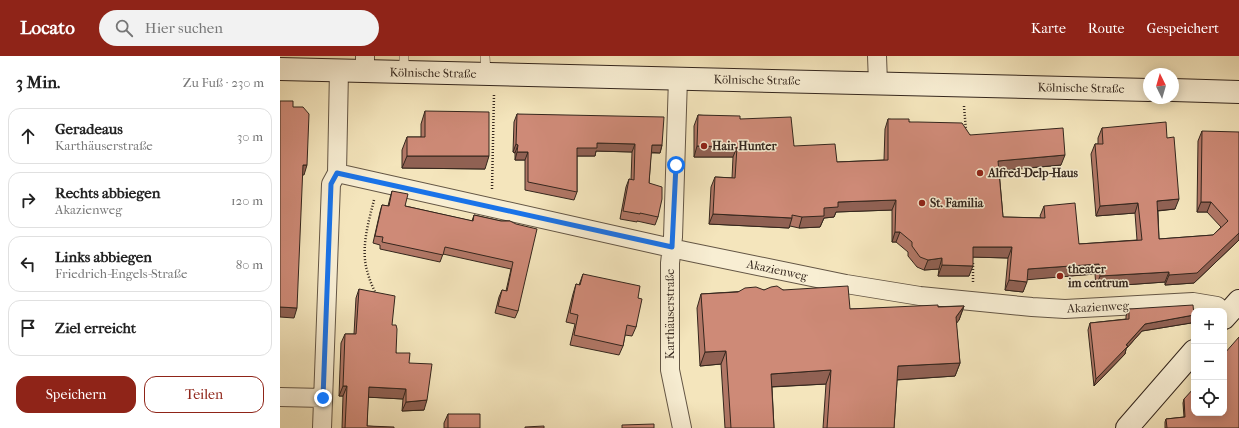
<!DOCTYPE html>
<html lang="de">
<head>
<meta charset="utf-8">
<style>
  :root { --surface:#fff; --page:#f2f2f2; --text:#222; --muted:#767676; --line:#e0e0e0; --accent:#8f2418 }
  body { margin:0; font-family:"IM FELL French Canon",serif; background:var(--page); color:var(--text) }
  .controls { position:absolute; right:12px; bottom:12px; display:grid; overflow:hidden; border-radius:8px; box-shadow:0 2px 10px #0003 }
  .controls button { width:36px; height:36px; display:grid; place-items:center; padding:0; border:0; border-bottom:1px solid var(--line); background:var(--surface); color:var(--text); font:20px sans-serif }
  .compass { position:absolute; left:863px; top:12px; width:36px; height:36px; border-radius:50%; background:var(--surface); box-shadow:0 2px 10px #0003; rotate:355deg }
  .stop { position:absolute; width:12px; height:12px; margin:-9px; border:3px solid #1a73e8; border-radius:50%; background:#fff }
  .stop.end { background:#1a73e8; border-color:#fff; box-shadow:0 1px 4px #0008 }
  .list { margin:0; padding:0; list-style:none }
  h2 { display:flex; justify-content:space-between; align-items:center; height:52px; margin:0; padding:0 16px; font-size:17px }
  h2 small { font-size:13px; font-weight:400; color:var(--muted) }
  .list li { display:grid; grid-template-columns:26px 1fr auto; gap:12px; align-items:center; box-sizing:border-box; height:56px; margin:0 8px 8px; padding:0 8px; border:1px solid var(--line); border-radius:12px }
  .list b { display:block; font-size:15px; white-space:nowrap }
  .list p { margin:0; font-size:13px; white-space:nowrap; color:var(--muted) }
  .list em { font-size:13px; font-style:normal; color:var(--muted) }
  .actions { display:flex; gap:8px; padding:12px 16px }
  .actions a { flex:1; padding:9px 0; border:1px solid var(--accent); border-radius:12px; text-align:center; font-size:14px; color:var(--accent) }
  .actions .main { background:var(--accent); color:#fff }
  .icon { flex:none; width:22px; height:22px; fill:none; stroke:currentColor; stroke-width:2; stroke-linecap:round; stroke-linejoin:round }
  .map { position:relative; flex:none; width:959px; height:372px; overflow:hidden }
  header { display:flex; align-items:center; gap:24px; box-sizing:border-box; height:56px; padding:0 20px; background:var(--accent); color:#fff }
  header strong { font-size:19px }
  nav { display:flex; gap:22px; margin-inline-start:auto; font-size:14px }
  .search { width:280px; height:36px; background:var(--page); display:flex; align-items:center; gap:10px; box-sizing:border-box; padding:0 14px; border-radius:22px; color:var(--muted); font-size:15px }
  main { display:flex }
  aside { flex:1; background:var(--surface) }
  .map>svg:first-child { display:block }
  .lines { fill:none; stroke-linecap:round; stroke-linejoin:round }
  .lane-casing { stroke:#645645; stroke-width:10 }
  .street-casing { stroke:#645645; stroke-width:20 }
  .secondary-casing { stroke:#34261d; stroke-width:24 }
  .path { stroke:#34261d; stroke-width:2.5; stroke-dasharray:1 2; stroke-linecap:butt }
  .lane { stroke:#f8eed3; stroke-width:9 }
  .street { stroke:#f8eed3; stroke-width:18 }
  .secondary { stroke:#f8eed3; stroke-width:22 }
  .wall { fill:#b17766; stroke:#34261d }
  .shaded-wall { fill:#906153; stroke:#34261d }
  .building { fill:#ce8a77; stroke:#34261d }
  .route { stroke:#1a73e8; stroke-width:5 }
  .poi-dot { fill:#8f2418; stroke:#f8eed3; stroke-width:1.5 }
  .labels { text-anchor:middle; dominant-baseline:central; stroke-width:3; stroke-linejoin:round; paint-order:stroke }
  .street-label { font-size:12px; fill:#34261d; stroke:#f8eed3 }
  .poi-label { font-size:12px; font-weight:bold; fill:#34261d; stroke:#f8eed3; text-anchor:start }
</style>
</head>
<body>
<header>
<strong>Locato</strong>
<div class="search"><svg class="icon" aria-label="search" viewBox="0 0 24 24"><circle cx="10" cy="10" r="6"/><path d="M15 15l6 6"/></svg>Hier suchen</div>
<nav><a>Karte</a><a>Route</a><a>Gespeichert</a></nav>
</header>
<main>
<aside>
<h2>3 Min.<small>Zu Fuß · 230 m</small></h2>
<ul class="list">
<li><svg class="icon" aria-label="ahead" viewBox="0 0 24 24"><path d="M12 20V5M6 11l6-6 6 6"/></svg><div><b>Geradeaus</b><p>Karthäuserstraße</p></div><em>30 m</em></li>
<li><svg class="icon" aria-label="right" viewBox="0 0 24 24"><path d="M7 20v-9h11M14 6l5 5-5 5"/></svg><div><b>Rechts abbiegen</b><p>Akazienweg</p></div><em>120 m</em></li>
<li><svg class="icon" aria-label="left" viewBox="0 0 24 24"><path d="M17 20v-9H6M10 6l-5 5 5 5"/></svg><div><b>Links abbiegen</b><p>Friedrich-Engels-Straße</p></div><em>80 m</em></li>
<li><svg class="icon" aria-label="arrive" viewBox="0 0 24 24"><path d="M6 21V4h12l-3 4 3 4H6"/></svg><div><b>Ziel erreicht</b></div></li>
</ul>
<div class="actions"><a class="main">Speichern</a><a>Teilen</a></div>
</aside>
<div class="map">
<svg width="959" height="372" viewBox="0 0 959 372">
  <rect width="100%" height="100%" fill="#f4e5bc"/>
  <filter id="stains"><feTurbulence type="fractalNoise" baseFrequency=".005" numOctaves="4"/><feColorMatrix values="0 0 0 0 .2 0 0 0 0 .09 0 0 0 0 .02 0 0 0 .5 -.17"/></filter>
  <radialGradient id="worn" r=".72"><stop offset=".6" stop-color="#630" stop-opacity="0"/><stop offset="1" stop-color="#630" stop-opacity=".3"/></radialGradient>
  <g class="lines">
    <defs>
      <path id="lane" d="M205,0L206,18
        M124,16V0"/>
      <path id="street" d="M85,0V15
        M597,0L598,27
        M398,22L393,181L390,207V314L402,372
        M57,117L405,195L566,228L640,240L752,251L785,253L913,246L937,250L943,255
        M0,341L43,342
        M42,372L51,128L57,117L59,14"/>
      <path id="secondary" d="M0,13L869,34
        M893,34L959,36
        M944,262L959,245
        M847,372L914,295"/>
    </defs>
    <use href="#lane" class="lane-casing"/>
    <use href="#street" class="street-casing"/>
    <use href="#secondary" class="secondary-casing"/>
    <path class="path" d="M684,50L686,75
      M212,133L214,38
      M94,144C88,168 80,194 88,218C90,225 93,232 96,238
      M693,207V228"/>
    <use href="#lane" class="lane"/>
    <use href="#street" class="street"/>
    <use href="#secondary" class="secondary"/>
  </g>
  <path class="wall" d="M145,55L205,113L122,112V94L127,81H141V68Z
    M237,58L382,89L380,97H371L369,127L378,161L375,169L357,165V166L340,163L346,131L349,123L351,124L352,96L316,95L315,100H297V136L294,144L245,134V104H235V97L233,96L234,66Z
    M418,59L460,63L514,90L557,106L604,104L605,73L608,63L629,66L690,79L781,109L719,115L723,161L761,162L760,160L764,150L799,188L857,184L855,157L816,160L811,98L815,88H818V82L822,72L887,82L895,153L878,155L879,183L933,179L941,171L927,156H917L918,85L922,75L959,184L914,227L885,229V226L816,231L815,218L747,223L743,236L725,234L728,202L693,201L689,220H658L659,213L644,214L637,211L628,200V196L616,186H612V154L556,156L554,161L544,162L540,171L519,172L510,170L509,172L429,168L431,131L435,121L452,122L453,101H414V70Z
    M112,135L125,150L192,165L194,159L221,165H230L238,255L235,262L215,257L219,241L222,234L226,235L231,213L163,198L160,206L100,193V189L93,187L100,156L102,149L108,150L110,142Z
    M303,218L358,242L356,271L352,280L345,279L343,290L339,299L290,289L295,268L286,266L293,238L296,228L299,229Z
    M79,233L112,269L116,297L129,307L144,354L122,355L123,343L88,341L87,370L114,372H62L63,340H59L61,287L65,278H74L76,242Z
    M484,234H503L570,253L684,250L679,264L676,267L680,307L675,320L617,324L614,372H543L546,328L492,331L494,372H445L441,308L420,310L417,252L421,238Z
    M849,253L914,259L911,267L862,275L846,293L845,298L814,330L808,274L810,267L846,263V260Z
    M904,343L959,372H885V366L886,363L904,361L903,347Z
    M168,358L200,372H164V367Z"/>
  <path class="shaded-wall" d="M317,87L355,88L352,96L316,95L315,100H294L297,92Z
    M236,88L238,89L235,97L233,96Z
    M372,89H382L380,97L369,96Z
    M417,90L457,91L453,101H414Z
    M237,96H248L245,104H235Z
    M785,99L781,109L714,115L718,105Z
    M127,100H209L205,113L122,112Z
    M23,109H27L24,119H20Z
    M899,143L895,153L874,155L877,145Z
    M616,144L612,154L556,156L554,161L544,162L540,171L519,172L522,161L558,146Z
    M921,146H931L927,156H917Z
    M858,147L855,157L816,160L820,150Z
    M433,158L512,162L509,172L429,168Z
    M615,176H620L616,186H612Z
    M959,177V184L914,227L885,229L889,219Z
    M693,191H732L728,202L690,201Z
    M662,202L659,213L644,214L648,204Z
    M819,208L815,218L744,224L748,213Z
    M662,209L693,210L689,220H658Z
    M889,216L885,226L816,231L820,220Z
    M729,224L747,226L743,236L725,234Z
    M684,250L679,264L671,275L676,261Z
    M0,251L17,252L14,262L0,261Z
    M914,259L911,267L862,275L846,293L845,298L814,330L816,323L865,268Z
    M446,295L441,308L420,310L425,296Z
    M680,307L675,320L613,324L618,310Z
    M551,314L546,328L486,331L491,318Z
    M63,330H67L63,340H59Z
    M89,331L126,333L123,343L85,341Z
    M147,344L144,354L122,355L126,346Z"/>
  <path class="building" d="M0,45H13V51H23L29,58L27,109H23L17,252L0,251Z
    M145,55L209,56V100H127V81H145Z
    M237,58L384,61L382,89H372L369,127L382,131V143L378,161L360,157V158L343,155L349,123L354,124L355,88L317,87V92H297V136L248,126V96H237L238,89L236,88Z
    M418,59L460,60V63L511,61L514,90L555,88L557,106L608,104V63H629V66H638L682,67L690,79L783,72L785,99L718,105L723,161L765,162L764,150L795,147L799,188L862,184L858,147L820,150L815,88H823L822,72L886,66L887,82L894,81L899,143L877,145L879,183L933,179L948,165L931,146H921L922,75L959,76V177L917,217L889,219V216L820,220L819,208L748,213L747,226L729,224L732,191H693V210L662,209V202L648,204L640,201L632,190V186L620,176H615L616,144L558,146V151L544,152V160L522,161L512,159V162L433,158L435,121L455,122L457,91L417,90Z
    M112,135L128,138L125,150L193,165L194,159L221,165H230L236,168L257,173L238,255L218,250L222,234L227,235L233,206L165,191L163,199L102,186L103,181L95,180L102,149L109,150Z
    M303,218L360,230L358,242L362,243L356,271L347,269L343,290L294,279L298,259L290,257L296,228L300,229Z
    M497,230L503,234L568,230L570,253L658,249V251L684,250L676,261L680,307L618,310L614,372H547L551,314L491,318L494,372H451L446,295L425,296L421,238L458,236L465,232L476,231L484,234L491,231Z
    M79,233L115,240L112,269H116L117,273L116,297H130L129,307L152,308L147,344L126,346V333L89,331L87,370L114,371V372H65L67,330H63L65,278H76Z
    M913,249L914,259L865,268L846,289L848,290L816,323L810,267L849,263V253Z
    M959,281V372H887L886,363L905,361L904,343L914,332V357H944V298Z
    M168,358H200V372H168Z
    M374,368V372H342V369Z
    M264,370V372H245V371Z"/>
  <g class="lines">
    <path class="route" d="M43,342L51,128L57,117L392,191L396,109"/>
  </g>
  <g class="poi-dot">
    <circle cx="424" cy="90" r="4"/>
    <circle cx="700" cy="117" r="4"/>
    <circle cx="642" cy="147" r="4"/>
    <circle cx="780" cy="220" r="4"/>
  </g>
  <g class="labels">
    <g class="street-label">
      <text transform="translate(153 17) rotate(1)">Kölnische Straße</text>
      <text transform="translate(477 24) rotate(1)">Kölnische Straße</text>
      <text transform="translate(801 32) rotate(1)">Kölnische Straße</text>
      <text transform="translate(497 214) rotate(12)">Akazienweg</text>
      <text transform="translate(818 251) rotate(-3)">Akazienweg</text>
      <text transform="translate(390 258) rotate(-90)">Karthäuserstraße</text>
    </g>
    <g class="poi-label">
      <text x="432" y="90">Hair Hunter</text>
      <text x="708" y="117">Alfred-Delp-Haus</text>
      <text x="650" y="147">St. Familia</text>
      <text x="788" y="213">theater<tspan x="788" dy="14">im centrum</tspan></text>
    </g>
  </g>
  <rect width="100%" height="100%" filter="url(#stains)"/>
  <rect width="100%" height="100%" fill="url(#worn)"/>
</svg>
<div class="controls">
<button>+</button>
<button>−</button>
<button><svg class="icon" aria-label="locate" viewBox="0 0 24 24"><circle cx="12" cy="12" r="6"/><path d="M12 2v4M12 18v4M2 12h4M18 12h4"/></svg></button>
</div>
<svg class="compass" viewBox="-18 -18 36 36"><path d="M0-13l5 13h-10z" fill="#e53935"/><path d="M0 13l5-13h-10z" fill="#767676"/></svg>
<div class="stop" style="left:396px;top:109px"></div>
<div class="stop end" style="left:43px;top:342px"></div>
</div>
</main>
</body>
</html>
